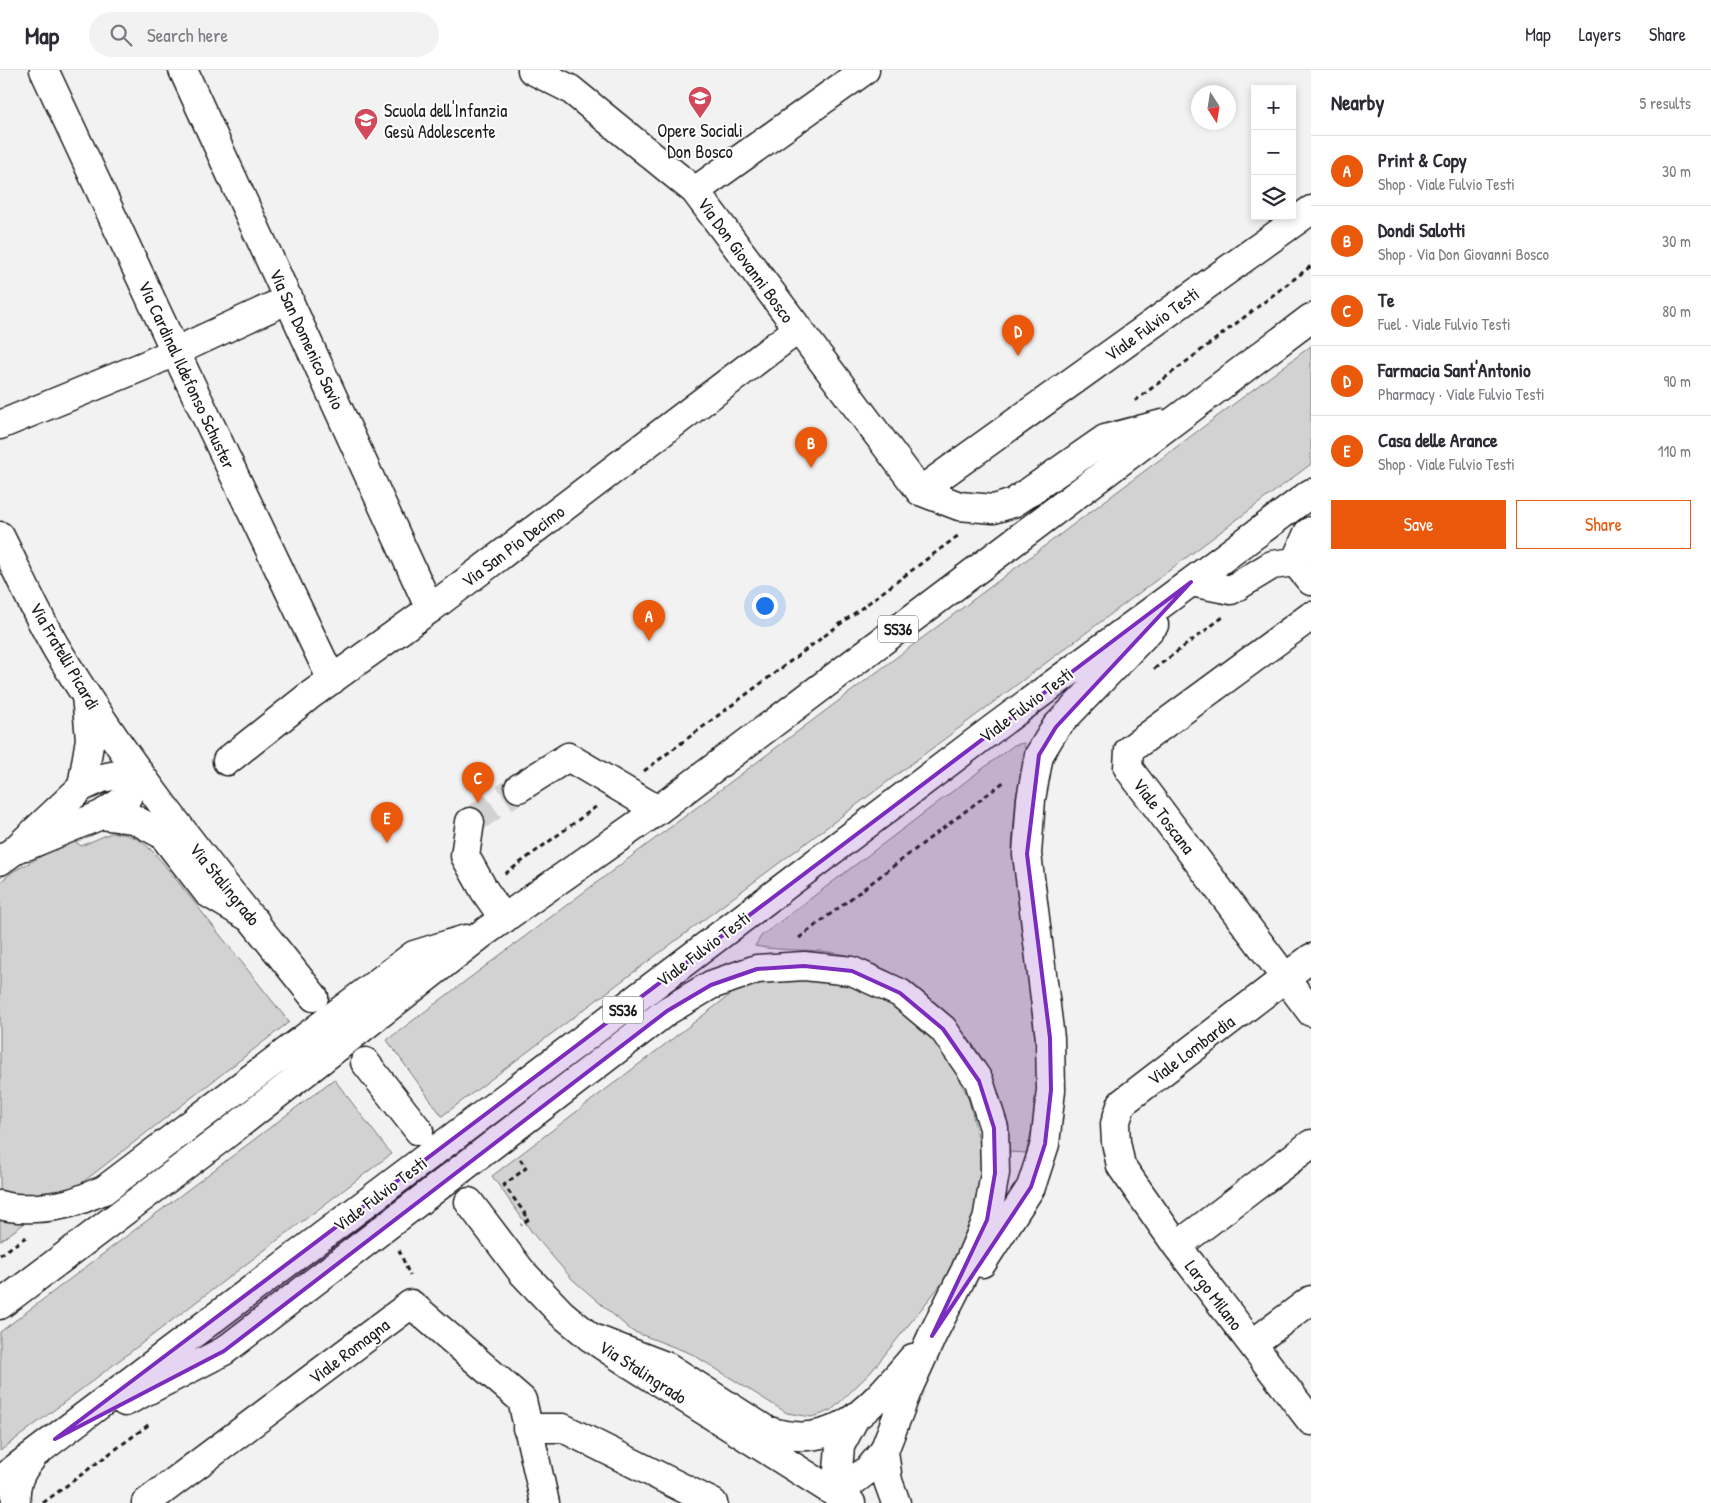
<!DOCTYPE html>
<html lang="en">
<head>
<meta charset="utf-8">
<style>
  :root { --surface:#fff; --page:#f2f2f3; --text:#2b2b33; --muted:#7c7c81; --line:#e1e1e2; --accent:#ea580c }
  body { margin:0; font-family:"Patrick Hand",sans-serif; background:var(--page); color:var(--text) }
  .controls { position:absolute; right:15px; top:15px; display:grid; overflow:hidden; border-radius:0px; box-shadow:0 2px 8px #0003 }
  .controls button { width:45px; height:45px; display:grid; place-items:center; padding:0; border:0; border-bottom:1px solid var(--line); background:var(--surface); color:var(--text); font:25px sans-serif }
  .compass { position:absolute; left:1191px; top:15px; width:45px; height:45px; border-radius:50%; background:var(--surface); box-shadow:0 2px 8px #0003; rotate:168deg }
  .you { position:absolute; left:764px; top:535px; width:18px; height:18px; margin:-12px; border:4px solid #fff; border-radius:50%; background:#1a73e8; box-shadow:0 0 0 8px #1a73e833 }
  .badge { display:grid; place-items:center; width:32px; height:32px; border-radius:50%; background:var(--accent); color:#fff; font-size:16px; font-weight:700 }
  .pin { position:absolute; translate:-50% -41px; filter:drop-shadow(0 1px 2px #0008) }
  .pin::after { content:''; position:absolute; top:26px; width:18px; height:15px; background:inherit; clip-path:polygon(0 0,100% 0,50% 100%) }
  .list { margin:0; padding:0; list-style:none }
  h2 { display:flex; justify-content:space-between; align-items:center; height:65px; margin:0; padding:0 20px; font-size:21px }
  h2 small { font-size:16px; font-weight:400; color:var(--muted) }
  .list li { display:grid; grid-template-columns:32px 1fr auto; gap:15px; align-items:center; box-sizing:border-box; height:70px; padding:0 20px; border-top:1px solid var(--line) }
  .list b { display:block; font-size:19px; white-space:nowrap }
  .list p { margin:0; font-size:16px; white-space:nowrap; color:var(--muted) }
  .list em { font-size:16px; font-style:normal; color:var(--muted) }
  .actions { display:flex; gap:10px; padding:15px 20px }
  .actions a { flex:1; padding:11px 0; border:1px solid var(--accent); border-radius:0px; text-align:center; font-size:18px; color:var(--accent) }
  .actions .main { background:var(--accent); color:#fff }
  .icon { flex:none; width:28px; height:28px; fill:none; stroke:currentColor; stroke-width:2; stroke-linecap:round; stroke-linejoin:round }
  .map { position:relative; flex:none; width:1311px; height:1433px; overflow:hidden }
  header { display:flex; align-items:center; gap:30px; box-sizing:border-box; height:70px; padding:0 25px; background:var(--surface); border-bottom:1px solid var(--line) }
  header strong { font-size:24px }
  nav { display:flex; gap:28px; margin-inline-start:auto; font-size:18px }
  .search { width:350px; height:45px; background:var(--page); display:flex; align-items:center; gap:12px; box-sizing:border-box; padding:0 18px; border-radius:28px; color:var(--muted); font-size:19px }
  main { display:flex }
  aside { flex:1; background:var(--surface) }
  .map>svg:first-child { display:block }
  .green { fill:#d2d2d2; stroke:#777 }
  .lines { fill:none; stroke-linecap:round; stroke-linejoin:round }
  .minor-tunnel { stroke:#d2d2d2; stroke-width:28; stroke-dasharray:28 14; stroke-linecap:butt }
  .major-tunnel { stroke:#d2d2d2; stroke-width:28; stroke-dasharray:28 14; stroke-linecap:butt }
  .minor-casing { stroke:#1c1c1c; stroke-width:31 }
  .major-casing { stroke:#1c1c1c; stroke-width:31 }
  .highway-casing { stroke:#1c1c1c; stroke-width:31 }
  .path { stroke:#1c1c1c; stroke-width:3; stroke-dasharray:5 4; stroke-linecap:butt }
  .minor { stroke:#fff; stroke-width:28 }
  .major { stroke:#fff; stroke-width:28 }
  .highway { stroke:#fff; stroke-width:28 }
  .marked { fill:#7b2cbf; fill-opacity:0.2; stroke:#7b2cbf; stroke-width:4; stroke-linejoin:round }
  .labels { text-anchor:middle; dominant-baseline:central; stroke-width:4; stroke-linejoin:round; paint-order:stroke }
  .shield { fill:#fff; stroke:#606060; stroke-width:1 }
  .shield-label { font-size:16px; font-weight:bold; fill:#1c1c1c }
  .poi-label { font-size:18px; fill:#1c1c1c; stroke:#fff; text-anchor:start }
  .street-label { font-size:18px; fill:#1c1c1c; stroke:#fff }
</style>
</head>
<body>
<header>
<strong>Map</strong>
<div class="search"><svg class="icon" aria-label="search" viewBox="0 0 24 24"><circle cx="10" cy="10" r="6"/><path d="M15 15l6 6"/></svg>Search here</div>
<nav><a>Map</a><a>Layers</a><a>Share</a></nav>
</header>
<main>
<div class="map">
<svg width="1311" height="1433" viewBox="0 0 1311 1433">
  <rect width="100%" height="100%" fill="#f2f2f2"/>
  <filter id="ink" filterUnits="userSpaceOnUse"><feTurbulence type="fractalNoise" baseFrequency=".02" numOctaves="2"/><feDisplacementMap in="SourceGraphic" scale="10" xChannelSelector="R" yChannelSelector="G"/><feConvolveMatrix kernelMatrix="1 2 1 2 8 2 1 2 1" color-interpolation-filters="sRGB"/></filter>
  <g filter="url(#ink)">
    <path class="green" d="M1311,276V394L442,1046L387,970Z
      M1024,673L1026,683L1016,726L1012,777L1038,994L1036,1042L1026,1083L1010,1082C1005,1058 1001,1026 991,1005C965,950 902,896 842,884C813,878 784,882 755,876L761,866L1014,675Z
      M111,763C137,763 147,775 163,793L289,952L83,1112L64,1124L33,1128L0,1124V812L14,801L73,769L81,776Z
      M828,907L862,919L889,932L921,957L947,985L968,1027L980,1074L982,1114L976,1153L962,1188L871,1302L833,1339L822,1344L811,1347L787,1343L692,1284L632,1261L572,1209L534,1165L492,1106L747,912Z
      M334,1009L391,1084L0,1381V1262Z
      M0,1144L32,1148L0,1171Z"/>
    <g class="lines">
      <path class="minor-tunnel" d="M470,752L519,718"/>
      <path class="major-tunnel" d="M420,1062L469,1132"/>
      <defs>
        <path id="minor" d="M44,0L175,281L332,610
          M183,0L430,539
          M532,0L570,19L695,121L920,421L1311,140
          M695,121L865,0
          M0,355L146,295L289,229
          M1295,492L1311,511
          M1311,546L1129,680L1128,698L1311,942
          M227,691L309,626L430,539L798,259
          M519,718L568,687L658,740
          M470,752L465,786L484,820L504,849
          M1311,888L1122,1033L1115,1054L1116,1072L1121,1096L1177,1176L1311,1351
          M1177,1176L1311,1074
          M1252,1274L1311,1230
          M527,1358H563L713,1433
          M146,1433L411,1234L522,1330L545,1433"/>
        <path id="major" d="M0,466C19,504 36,544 58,581C132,704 225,815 314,927
          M365,992L419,1061
          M469,1132L522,1202L561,1243L590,1267L632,1295L851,1433"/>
        <path id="highway" d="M920,421L959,436L994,439L1013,433L1105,369L1162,354
          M1191,512L1231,520L1272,495L1295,492L1308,463L1311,461
          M82,717L90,669L86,625
          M101,745L134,749L163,765L208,823L255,851
          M26,776L101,745L127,728L137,701
          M0,791L15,780L82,717L102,708L137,701
          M0,1135C19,1141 51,1138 70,1133C82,1130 93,1124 104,1120L414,885L466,869
          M982,1193L1031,1117L1045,1074L1051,1020L1050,968L1027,784L1031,729L1039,685L1056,657L1154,555
          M0,1235L224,1066L482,864L658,740L1311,248
          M590,1267L668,1297L766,1360C836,1384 871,1336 913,1288
          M125,1332L224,1281L667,941L711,915L757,899L804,896L852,901L900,923L943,959L979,1011L994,1058L995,1103L987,1150L965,1201L932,1266L907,1321L884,1381L869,1399L836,1424
          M884,1381L888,1411L896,1433
          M0,1410L994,658L1311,423
          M836,1424L840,1376L855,1348
          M16,1433C14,1415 20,1402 31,1389"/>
      </defs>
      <use href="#minor" class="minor-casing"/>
      <use href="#major" class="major-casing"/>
      <use href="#highway" class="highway-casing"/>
      <path class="path" d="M1135,331L1311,196
        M1154,599L1223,547
        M644,701L959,465
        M505,804L597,736
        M799,868L1005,711
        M520,1089L526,1098L504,1115L529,1149L521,1155
        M399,1180L410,1206
        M0,1185L26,1167
        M43,1433L151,1353"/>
      <use href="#minor" class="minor"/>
      <use href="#major" class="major"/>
      <use href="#highway" class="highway"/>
    </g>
  </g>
  <path class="marked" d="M1191,512L1056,657L1039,685L1027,784L1050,968L1051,1020L1045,1074L1031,1117L932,1266L987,1150L995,1103L994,1058L979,1011L943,959L900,923L852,901L804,896L757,899L711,915L667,941L224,1281L55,1369Z"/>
  <defs>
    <symbol id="school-pin" viewBox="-11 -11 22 30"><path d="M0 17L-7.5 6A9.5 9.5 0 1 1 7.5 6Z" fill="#d1495b" stroke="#fff"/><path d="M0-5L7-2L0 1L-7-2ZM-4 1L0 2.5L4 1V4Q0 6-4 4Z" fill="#fff"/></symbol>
  </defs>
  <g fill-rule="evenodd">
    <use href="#school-pin" x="686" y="14" width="28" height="38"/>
    <use href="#school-pin" x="352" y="36" width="28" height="38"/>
  </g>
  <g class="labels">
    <g class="shield">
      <rect x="878" y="545.5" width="40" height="27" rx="4"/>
      <rect x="603" y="926.5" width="40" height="27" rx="4"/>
    </g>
    <g class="shield-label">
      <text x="898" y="559">SS36</text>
      <text x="623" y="940">SS36</text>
    </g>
    <g class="poi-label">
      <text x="384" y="40">Scuola dell'Infanzia<tspan x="384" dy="21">Gesù Adolescente</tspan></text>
      <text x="700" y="60" text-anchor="middle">Opere Sociali<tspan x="700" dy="21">Don Bosco</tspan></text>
    </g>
    <g class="street-label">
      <text transform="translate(746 190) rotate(54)">Via Don Giovanni Bosco</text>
      <text transform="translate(1152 254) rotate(-36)">Viale Fulvio Testi</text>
      <text transform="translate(307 269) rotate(65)">Via San Domenico Savio</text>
      <text transform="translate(187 305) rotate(65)">Via Cardinal Ildefonso Schuster</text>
      <text transform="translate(513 476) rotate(-37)">Via San Pio Decimo</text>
      <text transform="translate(65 586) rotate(60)">Via Fratelli Picardi</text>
      <text transform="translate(1026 635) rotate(-37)">Viale Fulvio Testi</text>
      <text transform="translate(1164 746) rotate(53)">Viale Toscana</text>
      <text transform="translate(225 814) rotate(51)">Via Stalingrado</text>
      <text transform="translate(703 879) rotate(-37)">Viale Fulvio Testi</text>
      <text transform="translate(1191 980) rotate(-37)">Viale Lombardia</text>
      <text transform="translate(380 1124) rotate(-37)">Viale Fulvio Testi</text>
      <text transform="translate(1214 1225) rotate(53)">Largo Milano</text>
      <text transform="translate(349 1281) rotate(-37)">Viale Romagna</text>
      <text transform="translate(643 1302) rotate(33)">Via Stalingrado</text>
    </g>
  </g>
</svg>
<div class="controls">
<button>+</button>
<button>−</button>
<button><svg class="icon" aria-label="layers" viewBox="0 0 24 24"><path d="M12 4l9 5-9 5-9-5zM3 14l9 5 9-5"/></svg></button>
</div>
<svg class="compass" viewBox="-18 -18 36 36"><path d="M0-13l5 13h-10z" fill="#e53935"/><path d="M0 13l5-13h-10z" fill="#7c7c81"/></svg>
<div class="you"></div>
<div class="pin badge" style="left:649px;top:571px">A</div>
<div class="pin badge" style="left:811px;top:398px">B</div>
<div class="pin badge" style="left:478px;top:733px">C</div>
<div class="pin badge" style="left:1018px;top:286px">D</div>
<div class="pin badge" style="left:387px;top:773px">E</div>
</div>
<aside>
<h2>Nearby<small>5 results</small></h2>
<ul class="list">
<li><span class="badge">A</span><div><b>Print &amp; Copy</b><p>Shop · Viale Fulvio Testi</p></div><em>30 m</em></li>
<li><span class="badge">B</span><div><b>Dondi Salotti</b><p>Shop · Via Don Giovanni Bosco</p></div><em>30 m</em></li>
<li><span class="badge">C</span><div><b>Te</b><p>Fuel · Viale Fulvio Testi</p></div><em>80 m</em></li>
<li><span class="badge">D</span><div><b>Farmacia Sant'Antonio</b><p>Pharmacy · Viale Fulvio Testi</p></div><em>90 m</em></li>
<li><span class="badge">E</span><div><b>Casa delle Arance</b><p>Shop · Viale Fulvio Testi</p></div><em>110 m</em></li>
</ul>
<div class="actions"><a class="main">Save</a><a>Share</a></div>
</aside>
</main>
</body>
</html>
